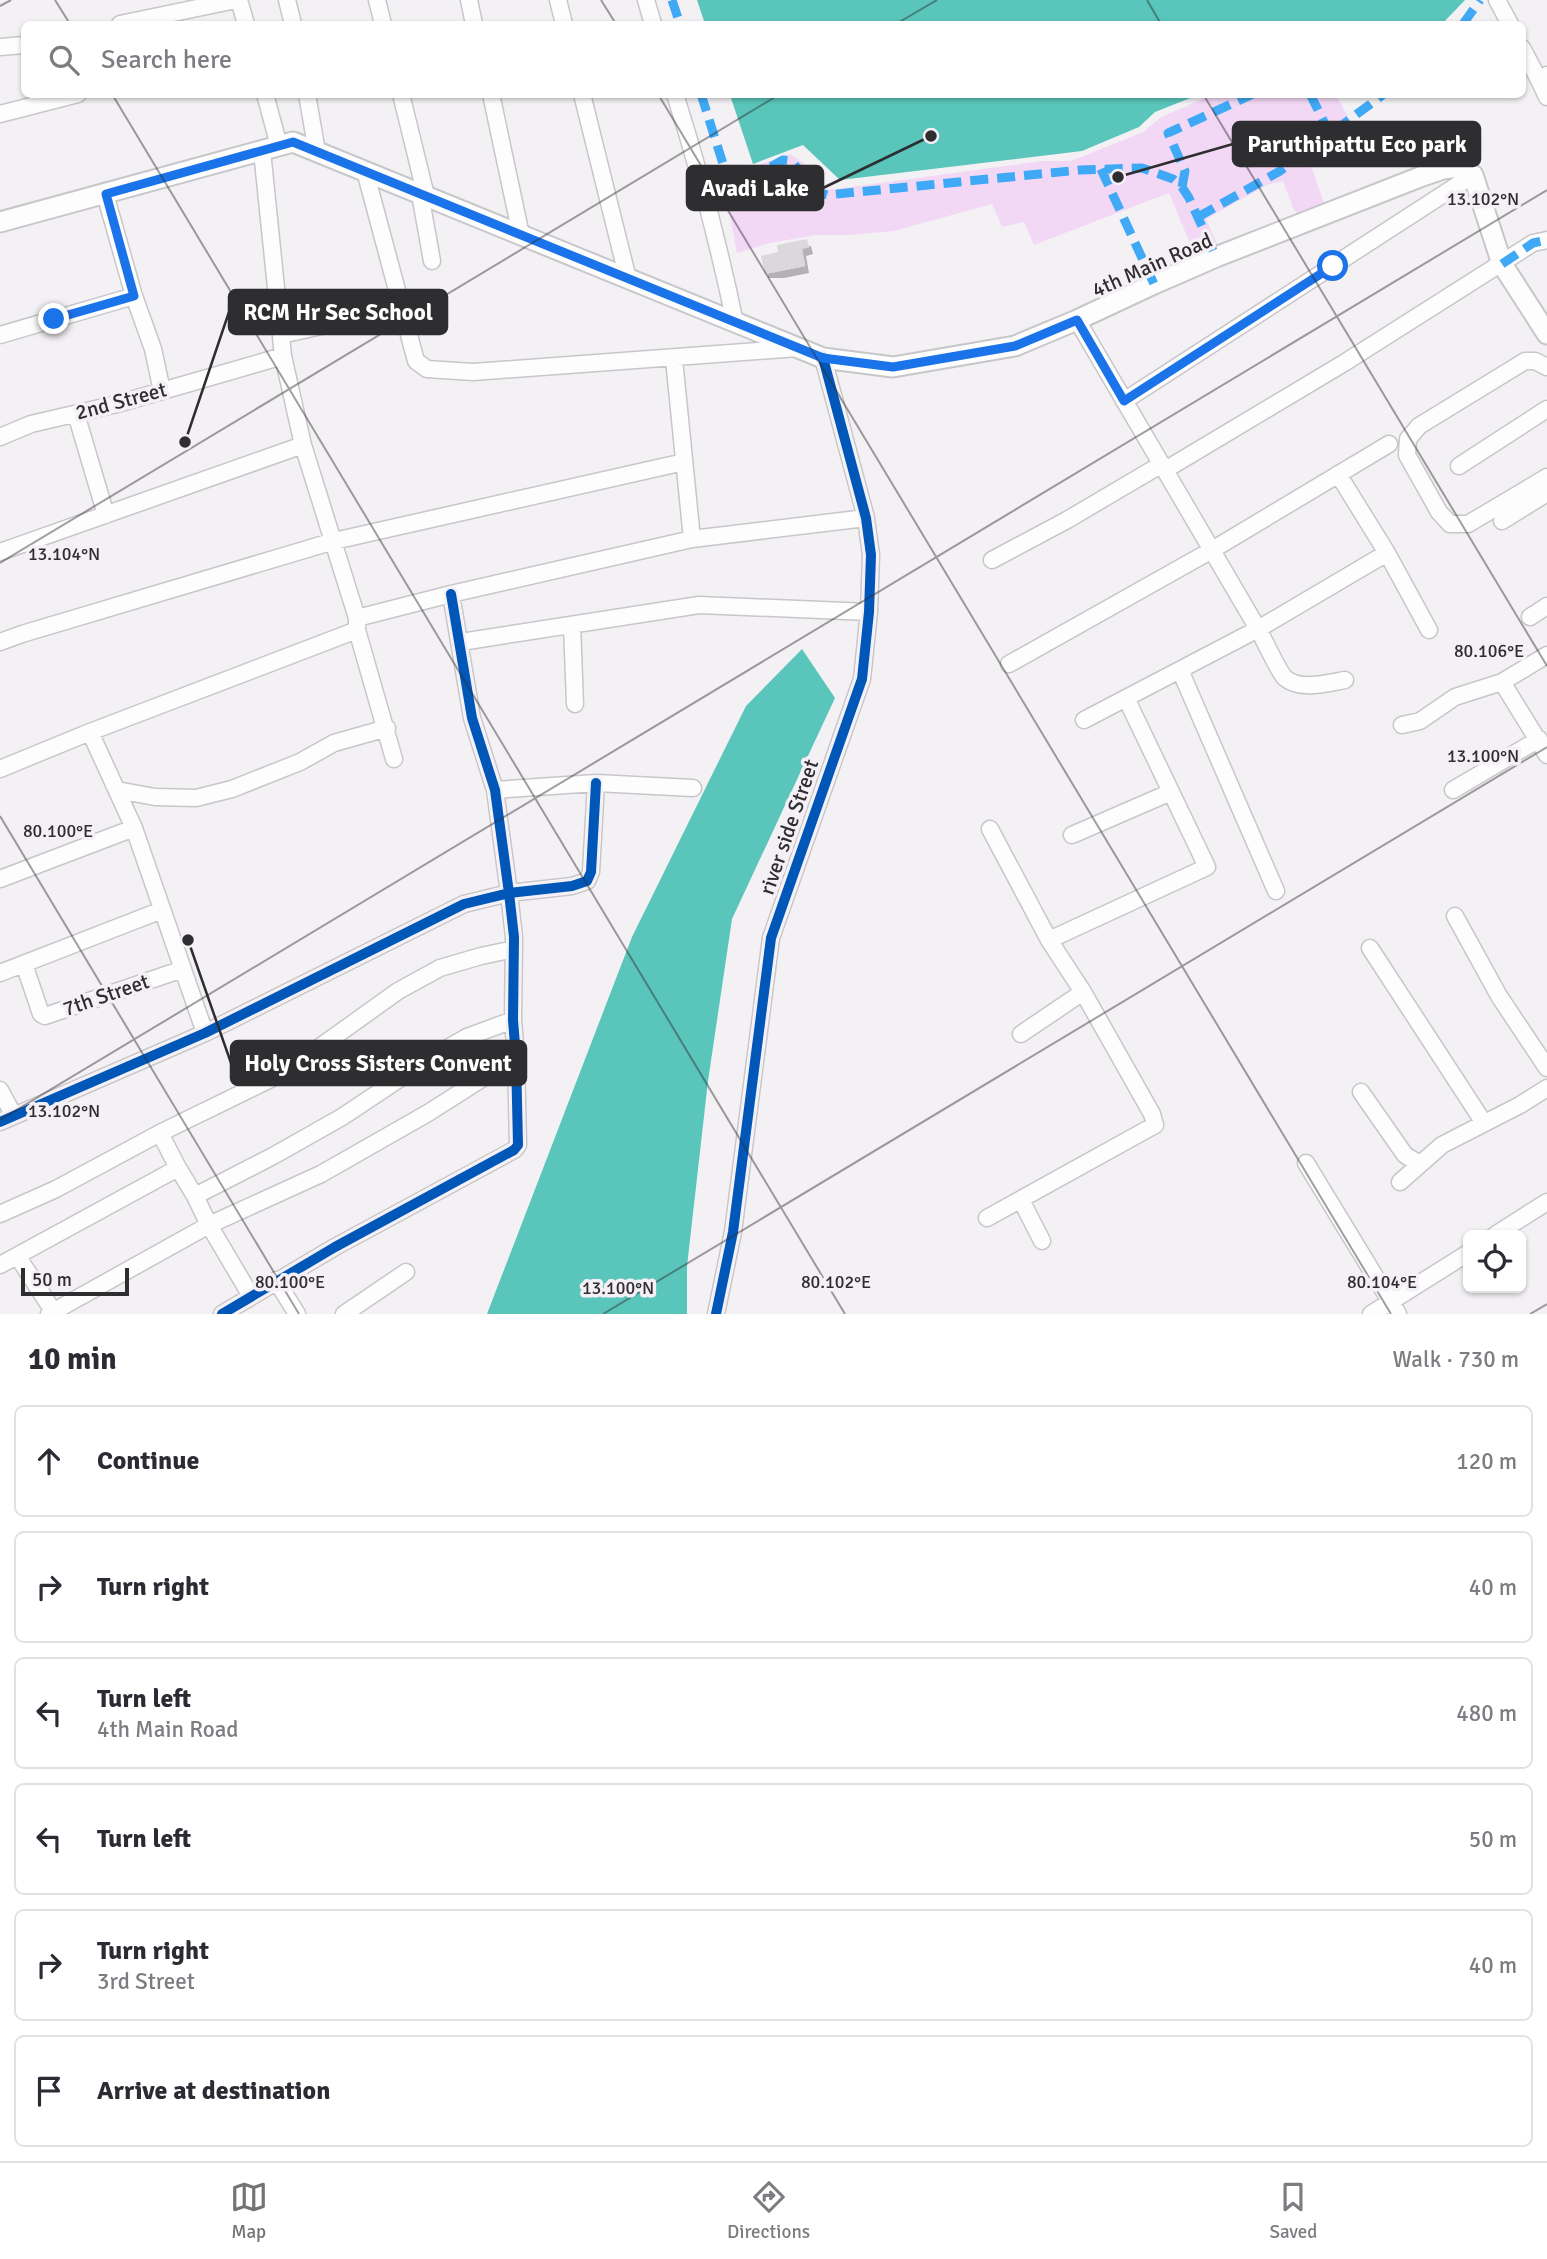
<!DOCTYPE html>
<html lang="en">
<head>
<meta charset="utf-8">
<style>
  :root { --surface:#fff; --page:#f7f7f7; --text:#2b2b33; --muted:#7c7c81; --line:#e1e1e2; --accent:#737274 }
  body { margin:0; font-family:Signika,sans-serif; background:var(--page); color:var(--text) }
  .controls { position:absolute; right:21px; bottom:21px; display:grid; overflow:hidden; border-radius:10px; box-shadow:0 2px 5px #0004 }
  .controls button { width:63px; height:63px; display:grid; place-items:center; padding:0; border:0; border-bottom:2px solid var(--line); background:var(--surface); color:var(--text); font:35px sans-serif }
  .scale { position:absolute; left:21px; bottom:18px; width:108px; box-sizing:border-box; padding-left:7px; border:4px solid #2e2d2f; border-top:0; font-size:19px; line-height:24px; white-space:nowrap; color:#2e2d2f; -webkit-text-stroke:5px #f5f0f6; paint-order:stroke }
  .stop { position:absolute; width:21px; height:21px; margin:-16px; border:5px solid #1a73e8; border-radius:50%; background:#fff }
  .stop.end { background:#1a73e8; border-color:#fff; box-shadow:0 2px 7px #0008 }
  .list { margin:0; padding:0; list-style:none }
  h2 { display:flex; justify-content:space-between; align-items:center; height:91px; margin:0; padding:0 28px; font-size:30px }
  h2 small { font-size:23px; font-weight:400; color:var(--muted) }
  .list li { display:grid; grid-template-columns:46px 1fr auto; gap:21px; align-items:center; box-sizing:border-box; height:112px; margin:0 14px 14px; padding:0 14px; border:2px solid var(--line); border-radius:10px }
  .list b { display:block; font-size:26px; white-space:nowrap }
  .list p { margin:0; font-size:23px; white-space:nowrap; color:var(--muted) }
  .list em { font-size:23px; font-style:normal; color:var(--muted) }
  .icon { flex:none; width:38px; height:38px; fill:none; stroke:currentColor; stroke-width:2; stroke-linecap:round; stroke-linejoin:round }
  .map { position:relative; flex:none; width:1547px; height:1314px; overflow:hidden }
  .search { position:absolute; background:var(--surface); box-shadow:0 2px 5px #0004; left:21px; right:21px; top:21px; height:77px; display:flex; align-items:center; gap:18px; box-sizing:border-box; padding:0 24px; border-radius:10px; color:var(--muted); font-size:26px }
  .sheet { height:847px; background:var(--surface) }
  nav { display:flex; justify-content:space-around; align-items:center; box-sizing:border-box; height:98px; border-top:2px solid var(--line); background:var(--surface); font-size:19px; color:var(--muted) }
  nav a { display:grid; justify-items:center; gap:4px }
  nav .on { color:var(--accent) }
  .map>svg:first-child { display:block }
  .green { fill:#f3d8f6 }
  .water { fill:#59c5bb }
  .building { fill:#dbd8db; filter:url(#shadow) }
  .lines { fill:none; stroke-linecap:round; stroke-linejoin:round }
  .minor-casing { stroke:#c7c6c8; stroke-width:19 }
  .major-casing { stroke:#c7c6c8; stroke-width:23 }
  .minor { stroke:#fdfdfe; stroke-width:16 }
  .major { stroke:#fdfdfe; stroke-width:19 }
  .quiet { stroke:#3fa9f5; stroke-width:9; stroke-dasharray:18 9; stroke-linecap:butt }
  .cycleway-casing { stroke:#f5f0f6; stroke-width:15 }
  .cycleway { stroke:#0057b8; stroke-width:10 }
  .route { stroke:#1a73e8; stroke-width:9 }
  .ticks { fill:none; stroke:#2e2d2f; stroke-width:2; stroke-opacity:0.45 }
  .labels { text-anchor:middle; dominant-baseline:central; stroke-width:7; stroke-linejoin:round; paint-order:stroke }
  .street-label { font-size:21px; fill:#2e2d2f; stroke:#f5f0f6 }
  .ticks-label { font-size:18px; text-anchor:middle; fill:#2e2d2f; stroke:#f5f0f6; stroke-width:7; stroke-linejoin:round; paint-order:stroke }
  .leader { fill:none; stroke:#2e2d2f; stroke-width:2.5 }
  .callout-dot { fill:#2e2d2f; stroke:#f5f0f6; stroke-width:2.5 }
  .callout { fill:#2e2d2f; stroke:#2e2d2f; stroke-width:2.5 }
  .callout-label { font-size:23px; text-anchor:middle; font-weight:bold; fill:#fff }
</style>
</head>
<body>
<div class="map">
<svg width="1547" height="1314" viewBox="0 0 1547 1314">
  <defs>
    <filter id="shadow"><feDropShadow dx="4" dy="7" stdDeviation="0" flood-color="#0004"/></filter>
  </defs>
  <rect width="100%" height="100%" fill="#f4f1f5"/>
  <path class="green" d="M1212,95H1336L1353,126L1309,160L1324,203L1297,214L1293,208L1283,181L1267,185L1206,219L1219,248L1196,258L1169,193L1034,245L1024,222L1002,227L992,204L894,231L850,235H816L770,243L737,253L729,211L718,174H733L790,154L808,166L828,190L1041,161H1071L1143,132L1161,117Z"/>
  <path class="water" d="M697,0H1465L1442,24H705Z
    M730,95V94L1198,95L1155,112L1139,127L1082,151L840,180L803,145L753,164Z
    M802,649L835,698L732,919L708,1081L687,1266V1314H487L632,937L746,706Z"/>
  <path class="building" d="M807,239L809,247L802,249L805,266L765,274L761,256L778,252L777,245Z"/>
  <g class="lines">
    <defs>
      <path id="minor" d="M239,0L246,24
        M287,0L293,24
        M377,0L383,24
        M469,0L474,24
        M558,0L564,24
        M646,0L653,24
        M1497,0L1510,24
        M120,24L236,0
        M0,47L24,45
        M1522,48L1539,80
        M1547,75L1539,80L1547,97
        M265,94L279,146
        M307,94L317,152
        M401,94L426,196
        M491,94L521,235
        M582,94L628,279
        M675,94C699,170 719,245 735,323
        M0,114L78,94
        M262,151L283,356L303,445L357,618V630L394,759
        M365,171L416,361L427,369L473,372L798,348
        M105,194L134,296L153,349L162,391
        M420,194L432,261
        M1077,320L1258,629C1264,639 1278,671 1285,678C1300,691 1328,683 1345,680
        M0,335L134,296
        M281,335L403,308
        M674,359L692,539
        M1547,367L1535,361H1525L1419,426L1408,439L1407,455L1439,512L1450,524H1468L1547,477
        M1124,401L1473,175
        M76,414L106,515
        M0,437L31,424L117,404L283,356
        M1459,466L1547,409
        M1165,470L1344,363L1533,243L1547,240
        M1338,474L1387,553L1429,630
        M1502,521L1547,493
        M0,552L303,445
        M992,560L1067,520L1162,464
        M1530,617L1547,606
        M357,618L451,594L692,539L866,518
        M572,625L575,704
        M0,642L22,634L334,541L684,462
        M461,642L699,605L869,612
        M1009,664L1212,550L1389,444
        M1180,670L1276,891
        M1502,682L1547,655
        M1084,720L1258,629L1387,553
        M1402,725L1420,721L1455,697L1502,682L1547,755
        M90,732L134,828L205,1033
        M0,769L90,732L357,630
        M117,790L155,797L196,798L232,789L300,762L334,743L387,728
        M495,790L596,783L693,788
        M1453,790L1539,739
        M1072,835L1171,792
        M0,879L134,828
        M1455,916L1499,996L1547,1068
        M1049,940L1207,867L1126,698
        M1370,948L1484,1123
        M24,964L41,1014L45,1016L183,969
        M0,973L162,910
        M1021,1034L1083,992
        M0,1090L14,1116
        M1361,1092L1405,1155L1420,1164
        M0,1122L205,1033L464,904L509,893L572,886L587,881L591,872L596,783
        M160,1133L178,1168
        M1306,1163L1398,1314
        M1400,1182L1442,1145L1520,1105L1547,1088
        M1021,1200L1042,1241
        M0,1214L56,1189L160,1133L285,1072L398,991L440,968L481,956L514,949
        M987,1218L1155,1125L1152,1114L1083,992L1049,940L990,829
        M1495,1235L1547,1202
        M18,1257L55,1314
        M0,1265L178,1168L195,1196
        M276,1280L297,1314
        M251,1296L209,1225L195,1196L273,1156L342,1117L432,1057L467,1037L513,1020
        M49,1314L209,1225L321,1174L428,1113L516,1057
        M222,1314L335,1247L514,1150L518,1145L516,1057L513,1020L514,937L509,893L495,790L472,718L451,594
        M344,1314L406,1272
        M716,1314L733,1232L771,938L862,679L869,612L871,555L866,518L823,358
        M1371,1314L1468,1253"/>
      <path id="major" d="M0,222L293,142L823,358L893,367L1015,346L1077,320L1154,284L1216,257L1420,177L1443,169L1460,167L1473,175L1502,264L1547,334"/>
    </defs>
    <use href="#minor" class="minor-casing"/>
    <use href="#major" class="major-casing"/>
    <use href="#minor" class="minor"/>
    <use href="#major" class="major"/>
    <path class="quiet" d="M672,0L680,24
      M1463,24L1480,0
      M701,94L724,167L728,175L736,182H743L783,160L791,161L821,193L827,195L1080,170L1142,168L1173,179L1182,187L1189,198L1216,257
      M1310,94L1330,134
      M1101,169L1154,284
      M1182,187L1185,171L1168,133L1253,94
      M1198,217L1280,171L1384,94
      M1502,264L1533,243L1547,240"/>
    <defs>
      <path id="cycleway" d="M0,1122L205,1033L464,904L509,893L572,886L587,881L591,872L596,783
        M222,1314L335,1247L514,1150L518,1145L516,1057L513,1020L514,937L509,893L495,790L472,718L451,594
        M716,1314L733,1232L771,938L862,679L869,612L871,555L866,518L823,358"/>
    </defs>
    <use href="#cycleway" class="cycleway-casing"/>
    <use href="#cycleway" class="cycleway"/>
  </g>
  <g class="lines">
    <path class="route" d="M54,319L134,296L106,194L293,142L823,358L893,367L1015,346L1077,320L1124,401L1333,266"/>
  </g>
  <path class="ticks" d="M55,0L70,24M601,0L616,24M1147,0L1161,24M0,6L11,0M896,24L937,0M112,94L845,1314M658,94L1391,1314M1203,94L1547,666M0,563L780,94M0,816L299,1314M0,1120L1547,190M603,1314L1547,747M1530,1314L1547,1304"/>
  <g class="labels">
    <g class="street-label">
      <text transform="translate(1152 265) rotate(-24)">4th Main Road</text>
      <text transform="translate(121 401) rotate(-15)">2nd Street</text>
      <text transform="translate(789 827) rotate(-71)">river side Street</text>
      <text transform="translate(106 995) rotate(-19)">7th Street</text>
    </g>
  </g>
  <g class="ticks-label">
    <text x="1483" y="205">13.102°N</text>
    <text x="64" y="560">13.104°N</text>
    <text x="1489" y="657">80.106°E</text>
    <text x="1483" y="762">13.100°N</text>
    <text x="58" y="837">80.100°E</text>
    <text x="64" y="1117">13.102°N</text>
    <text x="290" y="1288">80.100°E</text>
    <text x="836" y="1288">80.102°E</text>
    <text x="1382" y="1288">80.104°E</text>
    <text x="618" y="1294">13.100°N</text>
  </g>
  <path class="leader" d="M1118 177L1233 144M931 136L823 188M185 442L229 312M188 940L231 1063"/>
  <g class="callout-dot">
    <circle cx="1118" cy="177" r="7"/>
    <circle cx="931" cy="136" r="7"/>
    <circle cx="185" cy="442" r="7"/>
    <circle cx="188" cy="940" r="7"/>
  </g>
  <g class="callout">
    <rect x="1233" y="122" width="247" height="44" rx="7"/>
    <rect x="687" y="166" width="136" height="44" rx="7"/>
    <rect x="229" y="290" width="218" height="44" rx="7"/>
    <rect x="231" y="1041" width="295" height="44" rx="7"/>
  </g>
  <g class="callout-label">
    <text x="1357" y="152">Paruthipattu Eco park</text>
    <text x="755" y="196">Avadi Lake</text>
    <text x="338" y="320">RCM Hr Sec School</text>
    <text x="378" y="1071">Holy Cross Sisters Convent</text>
  </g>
</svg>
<div class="controls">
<button><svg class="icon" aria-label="locate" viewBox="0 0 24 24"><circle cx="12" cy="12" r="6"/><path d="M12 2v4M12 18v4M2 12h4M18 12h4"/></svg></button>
</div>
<div class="scale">50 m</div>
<div class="stop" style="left:1333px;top:266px"></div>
<div class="stop end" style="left:54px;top:319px"></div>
<div class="search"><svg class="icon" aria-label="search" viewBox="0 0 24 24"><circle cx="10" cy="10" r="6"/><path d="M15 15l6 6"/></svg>Search here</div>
</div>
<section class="sheet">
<h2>10 min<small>Walk · 730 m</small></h2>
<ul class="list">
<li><svg class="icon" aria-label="ahead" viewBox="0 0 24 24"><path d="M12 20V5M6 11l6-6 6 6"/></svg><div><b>Continue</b></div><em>120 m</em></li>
<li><svg class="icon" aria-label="right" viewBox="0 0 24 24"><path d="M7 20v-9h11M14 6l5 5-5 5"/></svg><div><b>Turn right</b></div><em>40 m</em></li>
<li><svg class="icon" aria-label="left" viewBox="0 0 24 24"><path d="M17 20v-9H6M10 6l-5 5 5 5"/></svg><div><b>Turn left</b><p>4th Main Road</p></div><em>480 m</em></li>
<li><svg class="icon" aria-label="left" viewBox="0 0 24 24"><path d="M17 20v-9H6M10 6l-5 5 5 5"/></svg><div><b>Turn left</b></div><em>50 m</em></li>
<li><svg class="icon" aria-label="right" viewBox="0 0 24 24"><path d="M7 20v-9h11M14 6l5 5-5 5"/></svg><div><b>Turn right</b><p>3rd Street</p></div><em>40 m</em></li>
<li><svg class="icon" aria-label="arrive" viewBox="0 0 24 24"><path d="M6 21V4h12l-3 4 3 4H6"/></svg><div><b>Arrive at destination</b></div></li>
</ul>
</section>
<nav>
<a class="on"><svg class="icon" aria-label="map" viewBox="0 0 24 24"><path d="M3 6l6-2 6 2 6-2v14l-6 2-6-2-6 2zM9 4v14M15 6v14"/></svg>Map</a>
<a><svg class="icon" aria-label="directions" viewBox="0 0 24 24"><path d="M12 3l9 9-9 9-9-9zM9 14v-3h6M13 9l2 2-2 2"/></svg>Directions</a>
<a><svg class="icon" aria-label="saved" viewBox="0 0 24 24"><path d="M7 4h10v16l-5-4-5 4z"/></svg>Saved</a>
</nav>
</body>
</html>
